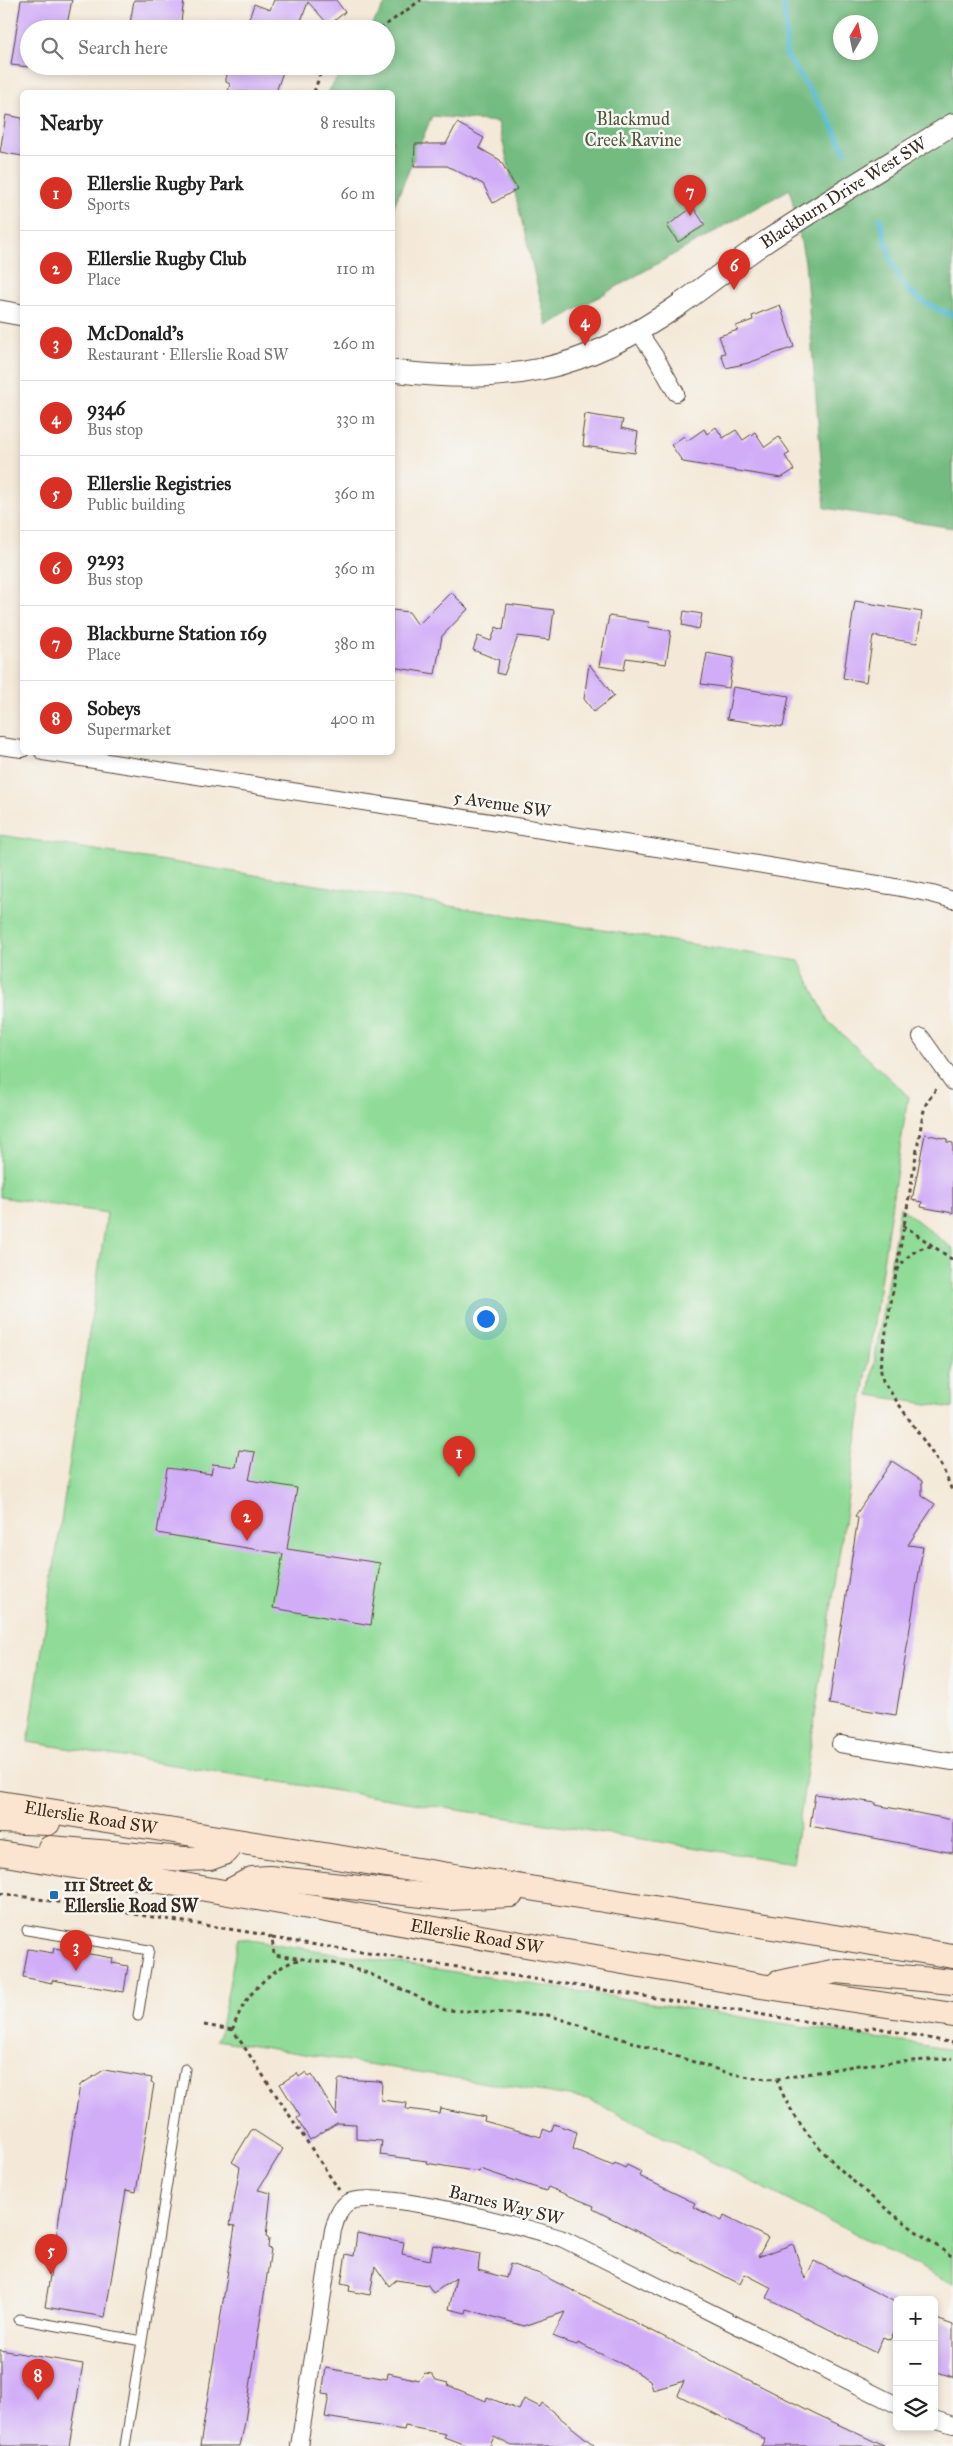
<!DOCTYPE html>
<html lang="en">
<head>
<meta charset="utf-8">
<style>
  :root { --surface:#fff; --page:#f2f2f2; --text:#222; --muted:#767676; --line:#e0e0e0; --accent:#d93025 }
  body { margin:0; font-family:"IM FELL Great Primer",serif; background:var(--page); color:var(--text) }
  .controls { position:absolute; right:15px; bottom:15px; display:grid; overflow:hidden; border-radius:8px; box-shadow:0 2px 8px #0003 }
  .controls button { width:45px; height:45px; display:grid; place-items:center; padding:0; border:0; border-bottom:1px solid var(--line); background:var(--surface); color:var(--text); font:25px sans-serif }
  .compass { position:absolute; left:833px; top:15px; width:45px; height:45px; border-radius:50%; background:var(--surface); box-shadow:0 2px 8px #0003; rotate:9deg }
  .you { position:absolute; left:485px; top:1318px; width:18px; height:18px; margin:-12px; border:4px solid #fff; border-radius:50%; background:#1a73e8; box-shadow:0 0 0 8px #1a73e833 }
  .badge { display:grid; place-items:center; width:32px; height:32px; border-radius:50%; background:var(--accent); color:#fff; font-size:16px; font-weight:700 }
  .pin { position:absolute; translate:-50% -41px; filter:drop-shadow(0 1px 2px #0008) }
  .pin::after { content:''; position:absolute; top:26px; width:18px; height:15px; background:inherit; clip-path:polygon(0 0,100% 0,50% 100%) }
  .list { margin:0; padding:0; list-style:none }
  h2 { display:flex; justify-content:space-between; align-items:center; height:65px; margin:0; padding:0 20px; font-size:21px }
  h2 small { font-size:16px; font-weight:400; color:var(--muted) }
  .list li { display:grid; grid-template-columns:32px 1fr auto; gap:15px; align-items:center; box-sizing:border-box; height:75px; padding:0 20px; border-top:1px solid var(--line) }
  .list b { display:block; font-size:19px; white-space:nowrap }
  .list p { margin:0; font-size:16px; white-space:nowrap; color:var(--muted) }
  .list em { font-size:16px; font-style:normal; color:var(--muted) }
  .icon { flex:none; width:28px; height:28px; fill:none; stroke:currentColor; stroke-width:2; stroke-linecap:round; stroke-linejoin:round }
  .map { position:relative; flex:none; width:953px; height:2446px; overflow:hidden }
  .search { position:absolute; background:var(--surface); box-shadow:0 2px 8px #0003; left:20px; top:20px; width:375px; height:55px; display:flex; align-items:center; gap:12px; box-sizing:border-box; padding:0 18px; border-radius:28px; color:var(--muted); font-size:19px }
  .panel { position:absolute; background:var(--surface); box-shadow:0 2px 8px #0003; left:20px; top:90px; width:375px; height:665px; border-radius:8px }
  .map>svg:first-child { display:block }
  .green { fill:#8fdb97; stroke:#65825a }
  .forest { fill:#73bb80; stroke:#57724f; fill-rule:evenodd }
  .lines { fill:none; stroke-linecap:round; stroke-linejoin:round }
  .stream { stroke:#54b9d2; stroke-width:5.5 }
  .building { fill:#d1adf8 }
  .service-casing { stroke:#57473a; stroke-width:11 }
  .minor-casing { stroke:#57473a; stroke-width:18 }
  .tertiary-casing { stroke:#57473a; stroke-width:23 }
  .secondary-casing { stroke:#57473a; stroke-width:26 }
  .path { stroke:#57473a; stroke-width:3; stroke-dasharray:4 4; stroke-linecap:butt }
  .service { stroke:#fff; stroke-width:9 }
  .minor { stroke:#fff; stroke-width:16 }
  .tertiary { stroke:#fff; stroke-width:21 }
  .secondary { stroke:#fce5d0; stroke-width:24 }
  .poi-dot { fill:#1f6fb2; stroke:#f6f6f2; stroke-width:2 }
  .labels { text-anchor:middle; dominant-baseline:central; stroke-width:5; stroke-linejoin:round; paint-order:stroke }
  .park-label { font-size:18px; fill:#50563c; stroke:#f6f6f2 }
  .street-label { font-size:18px; fill:#3b2a1e; stroke:#f6f6f2 }
  .poi-label { font-size:18px; font-weight:bold; fill:#3b2a1e; stroke:#f6f6f2; text-anchor:start }
</style>
</head>
<body>
<div class="map">
<svg width="953" height="2446" viewBox="0 0 953 2446">
  <rect width="100%" height="100%" fill="#f6f6f2"/>
  <filter id="ink" filterUnits="userSpaceOnUse"><feTurbulence type="fractalNoise" baseFrequency=".02" numOctaves="2"/><feDisplacementMap in="SourceGraphic" scale="10" xChannelSelector="R" yChannelSelector="G"/><feConvolveMatrix kernelMatrix="1 2 1 2 8 2 1 2 1" color-interpolation-filters="sRGB"/></filter>
  <filter id="wash" filterUnits="userSpaceOnUse"><feTurbulence type="fractalNoise" baseFrequency=".0096" numOctaves="4" result="noise"/><feDisplacementMap in="SourceGraphic" scale="20" xChannelSelector="R" yChannelSelector="G"/><feGaussianBlur stdDeviation="1.12" result="paint"/><feColorMatrix in="noise" values="0 0 0 0 0 0 0 0 0 0 0 0 0 0 0 0 0 1.4 0 .05"/><feComposite in="paint" operator="in"/></filter>
  <g filter="url(#wash)">
    <rect width="100%" height="100%" fill="#f4e9d8"/>
    <path class="green" d="M0,835L799,961L828,1021L908,1096L793,1863L28,1742L107,1213L0,1197Z
      M900,1207L953,1249V1408L869,1395Z
      M238,1938L953,2050V2284L588,2099L216,2040L220,2033Z"/>
    <path class="forest" d="M388,0H953V528L825,508L805,262L790,189L547,326L498,122L432,116L393,208L392,92H328L345,66H386V29H369ZM840,22H870V52H840Z"/>
    <g class="lines">
      <path class="stream" d="M783,0L786,23V55L828,117L845,152
        M880,219C886,239 890,268 904,285C915,299 937,309 953,316"/>
    </g>
    <g id="blocks">
      <path class="building" d="M21,0H72L66,29H29V67L11,65Z
        M134,0H184L180,29H129Z
        M274,0H336L345,12L329,25L308,2L298,29H256L247,25L254,4L270,10Z
        M230,66H285L276,92H228L230,84L226,82V78Z
        M6,115L22,118V156L0,152Z
        M457,123L484,138L479,148L500,160L517,189L493,203L483,184L447,166H414L415,144H446Z
        M693,207L705,225L678,242L667,226Z
        M780,305L794,347L748,363L726,368L721,354L725,353L719,336L738,330L736,326L753,320L752,316Z
        M585,414L623,420L621,428L638,432L635,453L583,446L584,436H582Z
        M716,427L723,438L736,430L743,440L755,432L765,447L779,437L790,453L785,456L794,470L781,478L683,462L671,445L684,436L687,441L704,429L707,434Z
        M451,592L468,609L442,636L435,674L392,667V610L409,612L418,625Z
        M855,601L922,612L917,643L873,636L866,682L843,678Z
        M507,604L554,610L550,640L518,636L504,675L497,673L499,660L473,650L478,636L491,641L496,627L503,630Z
        M684,611L702,614L699,629L682,625Z
        M609,616L649,622L648,627L671,631L666,664L626,658L624,670L599,666Z
        M707,653L734,658L729,688L701,684Z
        M589,664L614,696L594,712L584,699Z
        M733,687L789,696L783,727L727,719Z
        M925,1134L947,1139V1142L953,1143V1213L921,1207L922,1202L912,1200Z
        M239,1450L255,1452L249,1480L297,1488L287,1549L380,1563L371,1625L273,1608L283,1554L157,1533L167,1468L211,1474L213,1464L236,1467Z
        M892,1461L922,1481V1496L935,1504L908,1545L923,1547L896,1715L829,1704L858,1518L855,1516Z
        M815,1794L876,1803V1805L953,1820V1853L810,1826Z
        M54,1948L113,1958L112,1963L128,1966L124,1992L52,1980V1983L23,1977L28,1949L53,1953Z
        M104,2070L152,2078L151,2083L154,2084L136,2192L126,2190L105,2317L45,2307L80,2085Z
        M306,2072L309,2077L312,2075L336,2115L338,2081L340,2079L378,2081L382,2082L381,2100L407,2103L406,2109L439,2113L440,2108L485,2117L484,2121L541,2137L543,2129L551,2132L554,2124L577,2132L573,2149L613,2166L615,2163L625,2168L627,2165L641,2172L639,2176L695,2203L693,2207L722,2221L724,2216L768,2238L758,2257L793,2244L805,2279L814,2261L897,2303V2326L890,2340L883,2337L876,2353L767,2298L772,2288L745,2274L740,2284L593,2209L594,2206L548,2187L546,2191L480,2169L479,2172L426,2163L427,2161L380,2155L382,2141L356,2139V2124L337,2123L310,2140L297,2118L300,2116L280,2084L297,2073L299,2077Z
        M252,2129L283,2149L258,2190L271,2193L266,2237L269,2239L268,2248L271,2249L244,2427L240,2446H200L235,2226L230,2225L240,2167L232,2162Z
        M357,2233L404,2242L402,2254L430,2260L433,2245L480,2254L478,2270L506,2278L510,2264L540,2274L814,2413L884,2446H761L765,2439L678,2395L684,2381L653,2390L650,2380L628,2367L578,2343L577,2345L567,2342L553,2336L565,2312L524,2326L467,2309L466,2313L449,2309L456,2278L433,2293L428,2285L396,2280L389,2286L375,2266L370,2295L349,2291L350,2286L341,2284L346,2254L354,2256Z
        M934,2318L953,2325V2377L934,2371Z
        M0,2350L83,2364L69,2446H0Z
        M326,2368L387,2379L388,2373L419,2380L425,2373L432,2374L436,2380L448,2383L447,2385L486,2401L487,2397L519,2410L524,2399L540,2407L542,2403L595,2446H512L494,2437L490,2446H468L444,2437L446,2434L405,2426L404,2430L325,2417L329,2395L322,2394Z"/>
    </g>
  </g>
  <g filter="url(#ink)">
    <use href="#blocks" fill-opacity="0" stroke="#57473a" stroke-width="1"/>
    <g class="lines">
      <defs>
        <path id="service" d="M27,1930L149,1950L138,2016
          M19,2319L142,2341L185,2069
          M125,2446L142,2341"/>
        <path id="minor" d="M638,331L655,356L676,393
          M0,746L22,749
          M43,752L708,856L890,886L932,894L953,900
          M921,1037L953,1082
          M840,1744L953,1762
          M934,2419L953,2425
          M299,2446L333,2230C336,2220 339,2209 347,2203C371,2186 531,2228 563,2239L897,2405"/>
        <g id="tertiary">
          <path d="M0,311L22,315"/>
          <path id="s1" d="M392,371C507,385 582,373 679,305C706,286 733,264 761,245C823,203 889,164 953,124"/>
        </g>
        <g id="secondary">
          <path id="s2" d="M0,1803L953,1956"/>
          <path d="M0,1821L48,1823"/>
          <path d="M50,1848L184,1859L210,1858L226,1852L234,1842"/>
          <path id="s3" d="M0,1853L761,1986L953,2015"/>
          <path d="M228,1892L252,1879L269,1878L450,1898L511,1895"/>
          <path d="M778,1983L837,1971L953,1982"/>
        </g>
      </defs>
      <use href="#service" class="service-casing"/>
      <use href="#minor" class="minor-casing"/>
      <use href="#tertiary" class="tertiary-casing"/>
      <use href="#secondary" class="secondary-casing"/>
      <path class="path" d="M380,29L421,0
        M314,92L323,66
        M936,1089L926,1104L923,1114L880,1367L883,1381L943,1469L953,1493
        M903,1225L953,1260
        M897,1271C907,1255 916,1247 935,1246
        M0,1893L267,1935L272,1938L274,1955L333,1963L368,1973L445,2010L548,2015L725,2072L754,2078L777,2079L859,2065L953,2058
        M272,1938L860,2030L873,2027L953,2043
        M298,1960C269,1968 240,2001 233,2030L339,2190
        M204,2025L233,2030
        M777,2079C799,2149 894,2217 953,2257"/>
      <use href="#service" class="service"/>
      <use href="#minor" class="minor"/>
      <use href="#tertiary" class="tertiary"/>
      <use href="#secondary" class="secondary"/>
    </g>
  </g>
  <rect class="poi-dot" x="49" y="1890" width="10" height="10" rx="2.5"/>
  <g class="labels">
    <g class="park-label">
      <text x="633" y="119">Blackmud<tspan x="633" dy="21">Creek Ravine</tspan></text>
    </g>
    <g class="street-label">
      <text stroke="none"><textPath href="#s1" startOffset="502">Blackburn Drive West SW</textPath></text>
      <text transform="translate(502 804) rotate(9)">5 Avenue SW</text>
      <text stroke="none"><textPath href="#s2" startOffset="92">Ellerslie Road SW</textPath></text>
      <text stroke="none"><textPath href="#s3" startOffset="484">Ellerslie Road SW</textPath></text>
      <text transform="translate(506 2205) rotate(14)">Barnes Way SW</text>
    </g>
    <g class="poi-label">
      <text x="64" y="1885">111 Street &amp;<tspan x="64" dy="21">Ellerslie Road SW</tspan></text>
    </g>
  </g>
</svg>
<div class="controls">
<button>+</button>
<button>−</button>
<button><svg class="icon" aria-label="layers" viewBox="0 0 24 24"><path d="M12 4l9 5-9 5-9-5zM3 14l9 5 9-5"/></svg></button>
</div>
<svg class="compass" viewBox="-18 -18 36 36"><path d="M0-13l5 13h-10z" fill="#e53935"/><path d="M0 13l5-13h-10z" fill="#767676"/></svg>
<div class="you"></div>
<div class="pin badge" style="left:459px;top:1477px">1</div>
<div class="pin badge" style="left:247px;top:1541px">2</div>
<div class="pin badge" style="left:76px;top:1971px">3</div>
<div class="pin badge" style="left:585px;top:346px">4</div>
<div class="pin badge" style="left:51px;top:2275px">5</div>
<div class="pin badge" style="left:734px;top:290px">6</div>
<div class="pin badge" style="left:690px;top:216px">7</div>
<div class="pin badge" style="left:38px;top:2400px">8</div>
<div class="search"><svg class="icon" aria-label="search" viewBox="0 0 24 24"><circle cx="10" cy="10" r="6"/><path d="M15 15l6 6"/></svg>Search here</div>
<section class="panel">
<h2>Nearby<small>8 results</small></h2>
<ul class="list">
<li><span class="badge">1</span><div><b>Ellerslie Rugby Park</b><p>Sports</p></div><em>60 m</em></li>
<li><span class="badge">2</span><div><b>Ellerslie Rugby Club</b><p>Place</p></div><em>110 m</em></li>
<li><span class="badge">3</span><div><b>McDonald's</b><p>Restaurant · Ellerslie Road SW</p></div><em>260 m</em></li>
<li><span class="badge">4</span><div><b>9346</b><p>Bus stop</p></div><em>330 m</em></li>
<li><span class="badge">5</span><div><b>Ellerslie Registries</b><p>Public building</p></div><em>360 m</em></li>
<li><span class="badge">6</span><div><b>9293</b><p>Bus stop</p></div><em>360 m</em></li>
<li><span class="badge">7</span><div><b>Blackburne Station 169</b><p>Place</p></div><em>380 m</em></li>
<li><span class="badge">8</span><div><b>Sobeys</b><p>Supermarket</p></div><em>400 m</em></li>
</ul>
</section>
</div>
</body>
</html>
